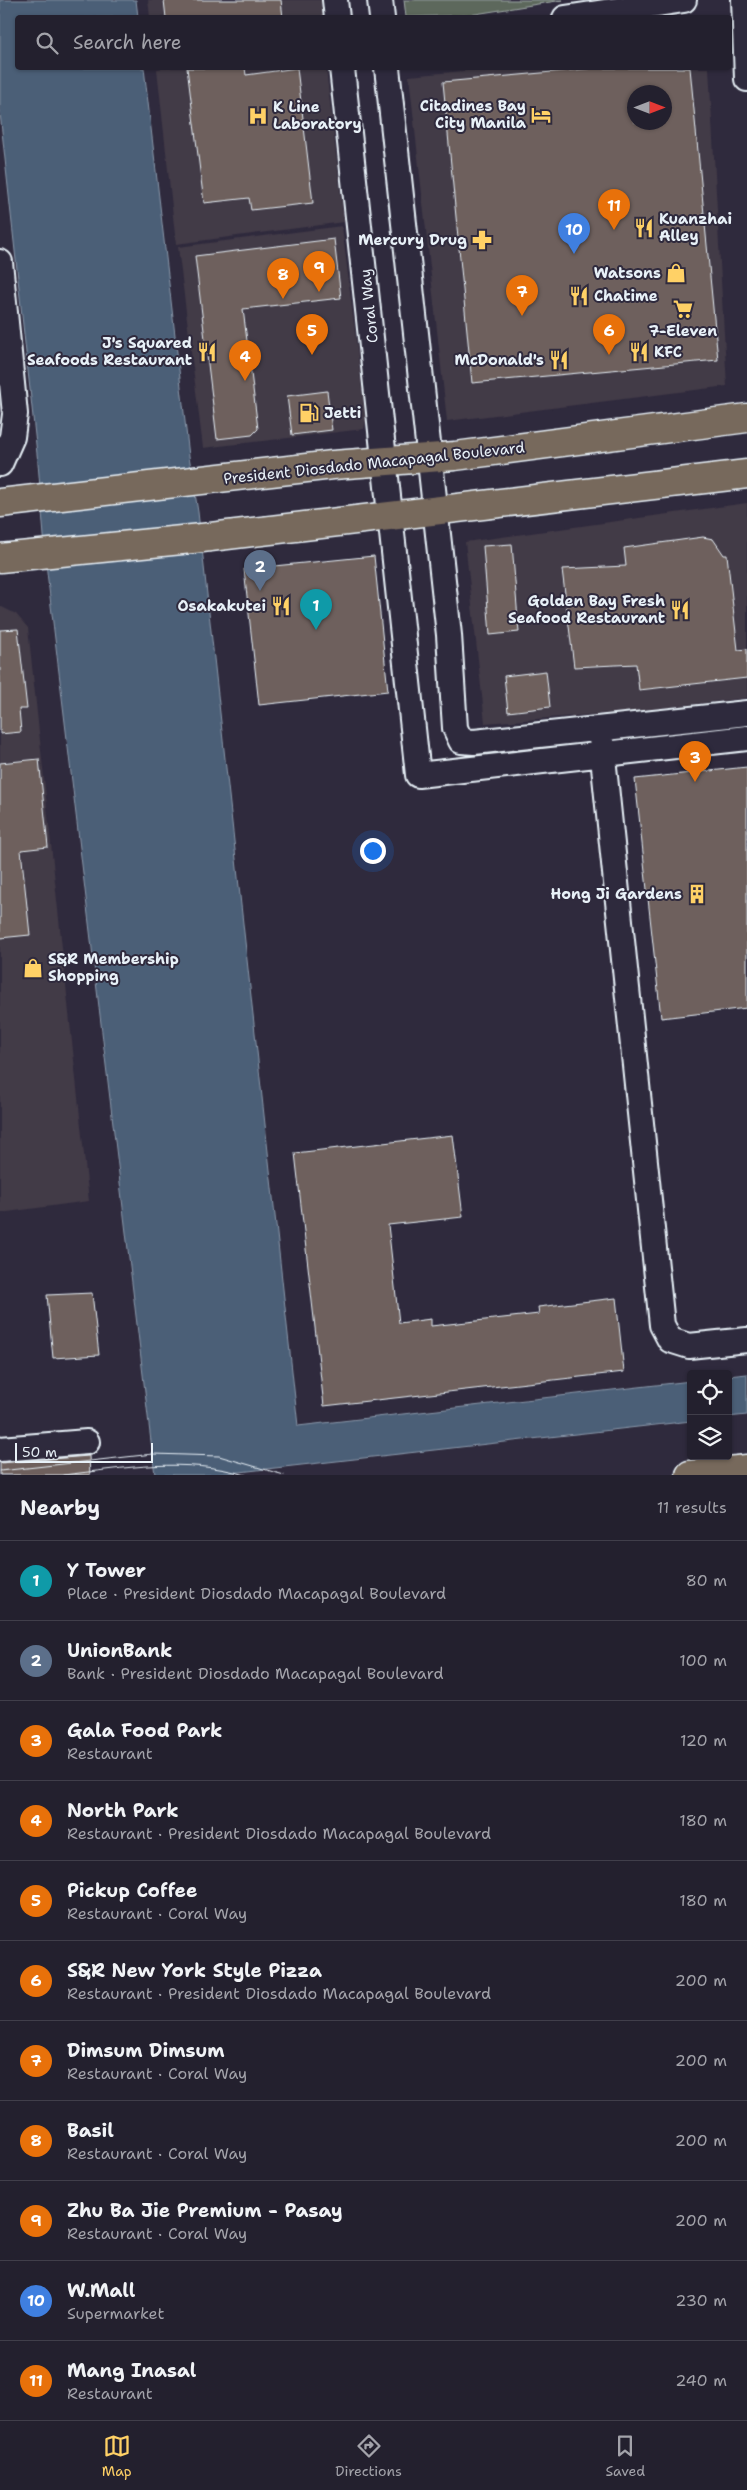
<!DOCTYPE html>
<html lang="en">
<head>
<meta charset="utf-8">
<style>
  :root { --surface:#23202e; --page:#2f2d3a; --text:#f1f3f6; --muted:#a3a3aa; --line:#403e4a; --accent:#ffd166 }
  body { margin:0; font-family:"Shantell Sans",sans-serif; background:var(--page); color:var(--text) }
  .controls { position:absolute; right:15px; bottom:15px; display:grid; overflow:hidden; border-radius:5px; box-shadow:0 1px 4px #0004 }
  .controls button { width:45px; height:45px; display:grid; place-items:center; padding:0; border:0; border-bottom:1px solid var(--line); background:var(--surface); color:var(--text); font:25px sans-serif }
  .compass { position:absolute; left:627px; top:85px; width:45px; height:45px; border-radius:50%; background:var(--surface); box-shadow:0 1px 4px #0004; rotate:90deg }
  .scale { position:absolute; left:15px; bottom:12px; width:138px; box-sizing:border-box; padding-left:5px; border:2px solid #e8f1f8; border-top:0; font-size:14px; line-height:18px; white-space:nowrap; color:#e8f1f8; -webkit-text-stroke:4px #2f2a3d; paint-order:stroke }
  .you { position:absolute; left:372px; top:850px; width:18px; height:18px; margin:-12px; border:4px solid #fff; border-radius:50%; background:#1a73e8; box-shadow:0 0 0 8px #1a73e833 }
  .badge { display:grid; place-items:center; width:32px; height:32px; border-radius:50%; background:var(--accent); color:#fff; font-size:16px; font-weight:700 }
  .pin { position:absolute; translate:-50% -41px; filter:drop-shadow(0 1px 2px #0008) }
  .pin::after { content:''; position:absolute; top:26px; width:18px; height:15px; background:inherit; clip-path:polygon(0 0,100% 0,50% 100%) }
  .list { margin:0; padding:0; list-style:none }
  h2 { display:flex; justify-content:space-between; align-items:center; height:65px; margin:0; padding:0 20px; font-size:21px }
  h2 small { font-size:16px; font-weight:400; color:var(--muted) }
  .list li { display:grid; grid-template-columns:32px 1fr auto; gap:15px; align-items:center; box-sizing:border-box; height:80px; padding:0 20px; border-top:1px solid var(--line) }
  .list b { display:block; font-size:19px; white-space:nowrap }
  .list p { margin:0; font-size:16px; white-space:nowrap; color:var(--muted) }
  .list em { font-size:16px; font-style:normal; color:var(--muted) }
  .icon { flex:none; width:28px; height:28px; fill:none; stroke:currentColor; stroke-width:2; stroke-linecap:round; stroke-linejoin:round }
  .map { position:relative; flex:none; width:747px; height:1475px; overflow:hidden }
  .search { position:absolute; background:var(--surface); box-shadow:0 1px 4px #0004; left:15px; right:15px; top:15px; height:55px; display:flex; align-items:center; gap:12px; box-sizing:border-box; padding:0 18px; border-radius:5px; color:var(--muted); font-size:19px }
  .sheet { height:945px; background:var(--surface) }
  nav { display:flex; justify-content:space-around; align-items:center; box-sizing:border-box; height:70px; border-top:1px solid var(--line); background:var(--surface); font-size:14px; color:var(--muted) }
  nav a { display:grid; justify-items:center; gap:2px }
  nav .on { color:var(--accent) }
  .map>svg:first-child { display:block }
  .built { fill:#423a47; fill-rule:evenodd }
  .green { fill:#5d685c; stroke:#a2acaa }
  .water { fill:#4c5f77; stroke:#8a99ab }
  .building { fill:#6e615d; stroke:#e8f1f8; fill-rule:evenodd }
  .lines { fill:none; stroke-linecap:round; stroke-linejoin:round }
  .minor-casing { stroke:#e8f1f8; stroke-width:28 }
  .major-casing { stroke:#e8f1f8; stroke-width:31 }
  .highway-casing { stroke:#e8f1f8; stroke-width:31 }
  .minor { stroke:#2f2a3d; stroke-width:24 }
  .major { stroke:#77695c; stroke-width:28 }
  .highway { stroke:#77695c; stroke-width:28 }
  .tram { stroke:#e8f1f8; stroke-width:1 }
  .labels { text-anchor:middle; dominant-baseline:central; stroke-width:4; stroke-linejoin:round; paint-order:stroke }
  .poi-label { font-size:15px; font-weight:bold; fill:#e8f1f8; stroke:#2f2a3d; text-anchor:end }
  .street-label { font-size:15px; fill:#e8f1f8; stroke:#2f2a3d }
</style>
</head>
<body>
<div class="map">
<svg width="747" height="1475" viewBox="0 0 747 1475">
  <rect width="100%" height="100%" fill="#2f2a3d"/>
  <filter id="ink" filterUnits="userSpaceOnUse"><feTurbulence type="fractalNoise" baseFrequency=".02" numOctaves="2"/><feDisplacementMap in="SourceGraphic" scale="10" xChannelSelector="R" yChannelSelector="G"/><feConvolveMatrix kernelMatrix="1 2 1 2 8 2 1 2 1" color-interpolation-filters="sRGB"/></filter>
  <g filter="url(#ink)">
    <path class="built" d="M148,0H321L323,17H150Z
      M167,68H326L344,222L176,244L157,69Z
      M496,68H709L727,386L447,421L409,76ZM634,92H664V122H634Z
      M342,226L366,421L364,429L203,448L178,247Z
      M747,503V698L625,712L485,723L465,542Z
      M0,606L16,614L28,628L89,1201L0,1213Z"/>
    <path class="green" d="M404,0H563L469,15L406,17Z"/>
    <path class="water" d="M0,0H136L138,17L18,18V68H144L189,456L198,512L298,1426L691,1381V1421L213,1475H155L47,572L38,463L0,113Z
      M747,1374V1415L728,1417V1376Z"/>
    <path class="building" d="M164,0H281L283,18H166Z
      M187,68H245L246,75L297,68L313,203L251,210L249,198L204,203Z
      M596,68H690L718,360L472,383L443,82ZM634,92H664V122H634Z
      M334,239L341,298L243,309L258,429L252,435L217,439L195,256Z
      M327,391L332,430L292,435L287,396Z
      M703,537L713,539L724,555H727L738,650L747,649V678L639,690L636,664L574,667L562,569L626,566L624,548Z
      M512,544L519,632L490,635L483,546Z
      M374,556L388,691L259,705L244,569Z
      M18,629L27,709H19L21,732L0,734V630Z
      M546,671L550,707L508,712L504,676Z
      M39,759L48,847L21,850L30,935L0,938V763Z
      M747,767V1008L661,1018L635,779Z
      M453,1135L463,1217L388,1225L399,1323L431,1319V1326L539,1314L538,1307L616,1298L624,1372L324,1406L295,1153Z
      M92,1293L99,1355L53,1358L47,1295Z
      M89,1456L90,1475H0V1463Z"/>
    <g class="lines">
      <defs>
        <path id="minor" d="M335,0L337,18
          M380,0L382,18
          M744,0L747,79
          M565,18L684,0
          M342,68L418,775L747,738
          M387,68L449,635L455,728L461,741L474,742L747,713
          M0,262L15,414L12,437L0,464
          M601,738L662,1325L670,1340L689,1346L747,1340
          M0,1449L87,1442"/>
        <path id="major" d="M0,503L333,465L455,456L747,418
          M0,558L202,538L747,474"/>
        <path id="highway" d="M690,1475L747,1469"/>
      </defs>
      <use href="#minor" class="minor-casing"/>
      <use href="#major" class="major-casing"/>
      <use href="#highway" class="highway-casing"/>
      <use href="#minor" class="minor"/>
      <use href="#major" class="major"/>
      <use href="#highway" class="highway"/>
      <path class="tram" d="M0,1471L153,1454L219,1456L284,1475
        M63,1475C125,1468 185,1457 246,1475"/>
    </g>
  </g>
  <defs>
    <symbol id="hotel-bare" viewBox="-9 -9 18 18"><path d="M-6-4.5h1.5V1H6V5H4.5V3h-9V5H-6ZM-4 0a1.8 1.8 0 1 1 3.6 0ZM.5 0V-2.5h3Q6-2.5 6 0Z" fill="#ffd166" stroke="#2f2a3d" stroke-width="2.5" paint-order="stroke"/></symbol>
    <symbol id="hospital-bare" viewBox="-9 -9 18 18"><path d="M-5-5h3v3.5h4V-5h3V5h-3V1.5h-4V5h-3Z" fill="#ffd166" stroke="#2f2a3d" stroke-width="2.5" paint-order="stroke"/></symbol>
    <symbol id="restaurant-bare" viewBox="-9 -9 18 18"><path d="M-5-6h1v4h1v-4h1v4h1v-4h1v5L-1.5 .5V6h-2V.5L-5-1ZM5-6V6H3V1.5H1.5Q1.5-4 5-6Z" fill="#ffd166" stroke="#2f2a3d" stroke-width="2.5" paint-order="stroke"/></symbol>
    <symbol id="pharmacy-bare" viewBox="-9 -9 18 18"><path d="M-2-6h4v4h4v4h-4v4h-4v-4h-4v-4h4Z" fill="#ffd166" stroke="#2f2a3d" stroke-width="2.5" paint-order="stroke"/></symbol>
    <symbol id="shop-bare" viewBox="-9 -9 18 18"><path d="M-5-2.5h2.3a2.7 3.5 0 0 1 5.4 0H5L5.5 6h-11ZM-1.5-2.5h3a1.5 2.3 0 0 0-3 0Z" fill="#ffd166" stroke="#2f2a3d" stroke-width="2.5" paint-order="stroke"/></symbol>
    <symbol id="supermarket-bare" viewBox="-9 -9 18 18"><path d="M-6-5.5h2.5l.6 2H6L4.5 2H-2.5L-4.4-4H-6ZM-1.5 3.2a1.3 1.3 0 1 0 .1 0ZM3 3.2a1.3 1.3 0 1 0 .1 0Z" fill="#ffd166" stroke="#2f2a3d" stroke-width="2.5" paint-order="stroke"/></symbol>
    <symbol id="fuel-bare" viewBox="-9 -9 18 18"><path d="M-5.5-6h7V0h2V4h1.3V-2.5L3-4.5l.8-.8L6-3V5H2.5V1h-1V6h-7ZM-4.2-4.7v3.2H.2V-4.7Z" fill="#ffd166" stroke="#2f2a3d" stroke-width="2.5" paint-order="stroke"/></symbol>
    <symbol id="building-bare" viewBox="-9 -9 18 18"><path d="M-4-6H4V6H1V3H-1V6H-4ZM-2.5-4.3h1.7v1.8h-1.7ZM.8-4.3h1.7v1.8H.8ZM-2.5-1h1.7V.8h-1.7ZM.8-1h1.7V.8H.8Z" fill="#ffd166" stroke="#2f2a3d" stroke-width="2.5" paint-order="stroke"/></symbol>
  </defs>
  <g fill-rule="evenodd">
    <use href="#hotel-bare" x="527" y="101" width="28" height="28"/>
    <use href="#hospital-bare" x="244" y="102" width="28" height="28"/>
    <use href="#restaurant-bare" x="630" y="214" width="28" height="28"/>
    <use href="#pharmacy-bare" x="468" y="226" width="28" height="28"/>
    <use href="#shop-bare" x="662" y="259" width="28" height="28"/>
    <use href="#restaurant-bare" x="565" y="282" width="28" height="28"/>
    <use href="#supermarket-bare" x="669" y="295" width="28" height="28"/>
    <use href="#restaurant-bare" x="193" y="338" width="28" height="28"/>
    <use href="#restaurant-bare" x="625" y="338" width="28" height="28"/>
    <use href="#restaurant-bare" x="545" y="346" width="28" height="28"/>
    <use href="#fuel-bare" x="295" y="399" width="28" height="28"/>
    <use href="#restaurant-bare" x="267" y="592" width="28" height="28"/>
    <use href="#restaurant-bare" x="666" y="596" width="28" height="28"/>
    <use href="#building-bare" x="683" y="880" width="28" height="28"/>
    <use href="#shop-bare" x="19" y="954" width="28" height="28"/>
  </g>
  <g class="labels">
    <g class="poi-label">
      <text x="526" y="106">Citadines Bay<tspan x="526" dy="17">City Manila</tspan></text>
      <text x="273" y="107" text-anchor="start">K Line<tspan x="273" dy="17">Laboratory</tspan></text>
      <text x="659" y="219" text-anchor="start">Kuanzhai<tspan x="659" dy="17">Alley</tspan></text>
      <text x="467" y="240">Mercury Drug</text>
      <text x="661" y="273">Watsons</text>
      <text x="594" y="296" text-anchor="start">Chatime</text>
      <text x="683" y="331" text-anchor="middle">7-Eleven</text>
      <text x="192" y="343">J's Squared<tspan x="192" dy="17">Seafoods Restaurant</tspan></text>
      <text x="654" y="352" text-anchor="start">KFC</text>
      <text x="544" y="360">McDonald's</text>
      <text x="324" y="413" text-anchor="start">Jetti</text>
      <text x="665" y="601">Golden Bay Fresh<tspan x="665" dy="17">Seafood Restaurant</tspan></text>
      <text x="266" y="606">Osakakutei</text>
      <text x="682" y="894">Hong Ji Gardens</text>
      <text x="48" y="959" text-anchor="start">S&amp;R Membership<tspan x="48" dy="17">Shopping</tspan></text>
    </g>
    <g class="street-label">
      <text transform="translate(369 306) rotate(-96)">Coral Way</text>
      <text transform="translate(374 463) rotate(-6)">President Diosdado Macapagal Boulevard</text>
    </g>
  </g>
</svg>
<div class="controls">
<button><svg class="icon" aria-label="locate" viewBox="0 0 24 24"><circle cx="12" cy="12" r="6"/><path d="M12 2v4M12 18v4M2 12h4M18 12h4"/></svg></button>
<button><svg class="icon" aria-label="layers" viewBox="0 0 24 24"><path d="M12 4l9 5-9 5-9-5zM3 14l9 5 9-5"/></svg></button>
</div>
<svg class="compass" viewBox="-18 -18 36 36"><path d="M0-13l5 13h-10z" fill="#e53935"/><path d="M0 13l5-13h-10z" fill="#a3a3aa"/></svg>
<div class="scale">50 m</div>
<div class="you"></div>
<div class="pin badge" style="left:316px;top:630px;background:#0f9aa8">1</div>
<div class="pin badge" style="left:260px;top:591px;background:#5c6f8a">2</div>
<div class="pin badge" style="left:695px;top:782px;background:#e8710a">3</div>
<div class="pin badge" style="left:245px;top:381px;background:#e8710a">4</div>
<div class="pin badge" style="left:312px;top:355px;background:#e8710a">5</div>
<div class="pin badge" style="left:609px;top:355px;background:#e8710a">6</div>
<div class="pin badge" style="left:522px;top:316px;background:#e8710a">7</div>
<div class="pin badge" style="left:283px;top:299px;background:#e8710a">8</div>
<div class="pin badge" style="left:319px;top:292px;background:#e8710a">9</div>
<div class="pin badge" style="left:574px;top:254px;background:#3f7fe0">10</div>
<div class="pin badge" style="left:614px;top:230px;background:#e8710a">11</div>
<div class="search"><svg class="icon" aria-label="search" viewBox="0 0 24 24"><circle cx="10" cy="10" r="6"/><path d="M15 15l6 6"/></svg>Search here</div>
</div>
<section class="sheet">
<h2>Nearby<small>11 results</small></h2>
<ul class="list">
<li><span class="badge" style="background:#0f9aa8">1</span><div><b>Y Tower</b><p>Place · President Diosdado Macapagal Boulevard</p></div><em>80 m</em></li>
<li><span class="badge" style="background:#5c6f8a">2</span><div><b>UnionBank</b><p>Bank · President Diosdado Macapagal Boulevard</p></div><em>100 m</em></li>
<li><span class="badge" style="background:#e8710a">3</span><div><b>Gala Food Park</b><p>Restaurant</p></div><em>120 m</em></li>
<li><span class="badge" style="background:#e8710a">4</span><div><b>North Park</b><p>Restaurant · President Diosdado Macapagal Boulevard</p></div><em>180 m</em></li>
<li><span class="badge" style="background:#e8710a">5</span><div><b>Pickup Coffee</b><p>Restaurant · Coral Way</p></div><em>180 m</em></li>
<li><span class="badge" style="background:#e8710a">6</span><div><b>S&amp;R New York Style Pizza</b><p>Restaurant · President Diosdado Macapagal Boulevard</p></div><em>200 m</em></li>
<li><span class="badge" style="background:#e8710a">7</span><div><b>Dimsum Dimsum</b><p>Restaurant · Coral Way</p></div><em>200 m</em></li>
<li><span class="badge" style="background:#e8710a">8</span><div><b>Basil</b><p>Restaurant · Coral Way</p></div><em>200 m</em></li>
<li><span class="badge" style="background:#e8710a">9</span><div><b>Zhu Ba Jie Premium - Pasay</b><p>Restaurant · Coral Way</p></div><em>200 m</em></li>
<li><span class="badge" style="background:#3f7fe0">10</span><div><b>W.Mall</b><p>Supermarket</p></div><em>230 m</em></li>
<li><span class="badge" style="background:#e8710a">11</span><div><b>Mang Inasal</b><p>Restaurant</p></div><em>240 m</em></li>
</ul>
</section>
<nav>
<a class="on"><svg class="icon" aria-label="map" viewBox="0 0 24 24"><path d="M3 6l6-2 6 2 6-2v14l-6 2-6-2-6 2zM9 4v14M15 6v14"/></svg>Map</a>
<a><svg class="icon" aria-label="directions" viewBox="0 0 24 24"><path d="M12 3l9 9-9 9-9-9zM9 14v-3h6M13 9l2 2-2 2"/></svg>Directions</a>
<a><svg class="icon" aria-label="saved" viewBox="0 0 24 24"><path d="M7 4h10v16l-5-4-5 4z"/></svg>Saved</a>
</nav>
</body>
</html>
